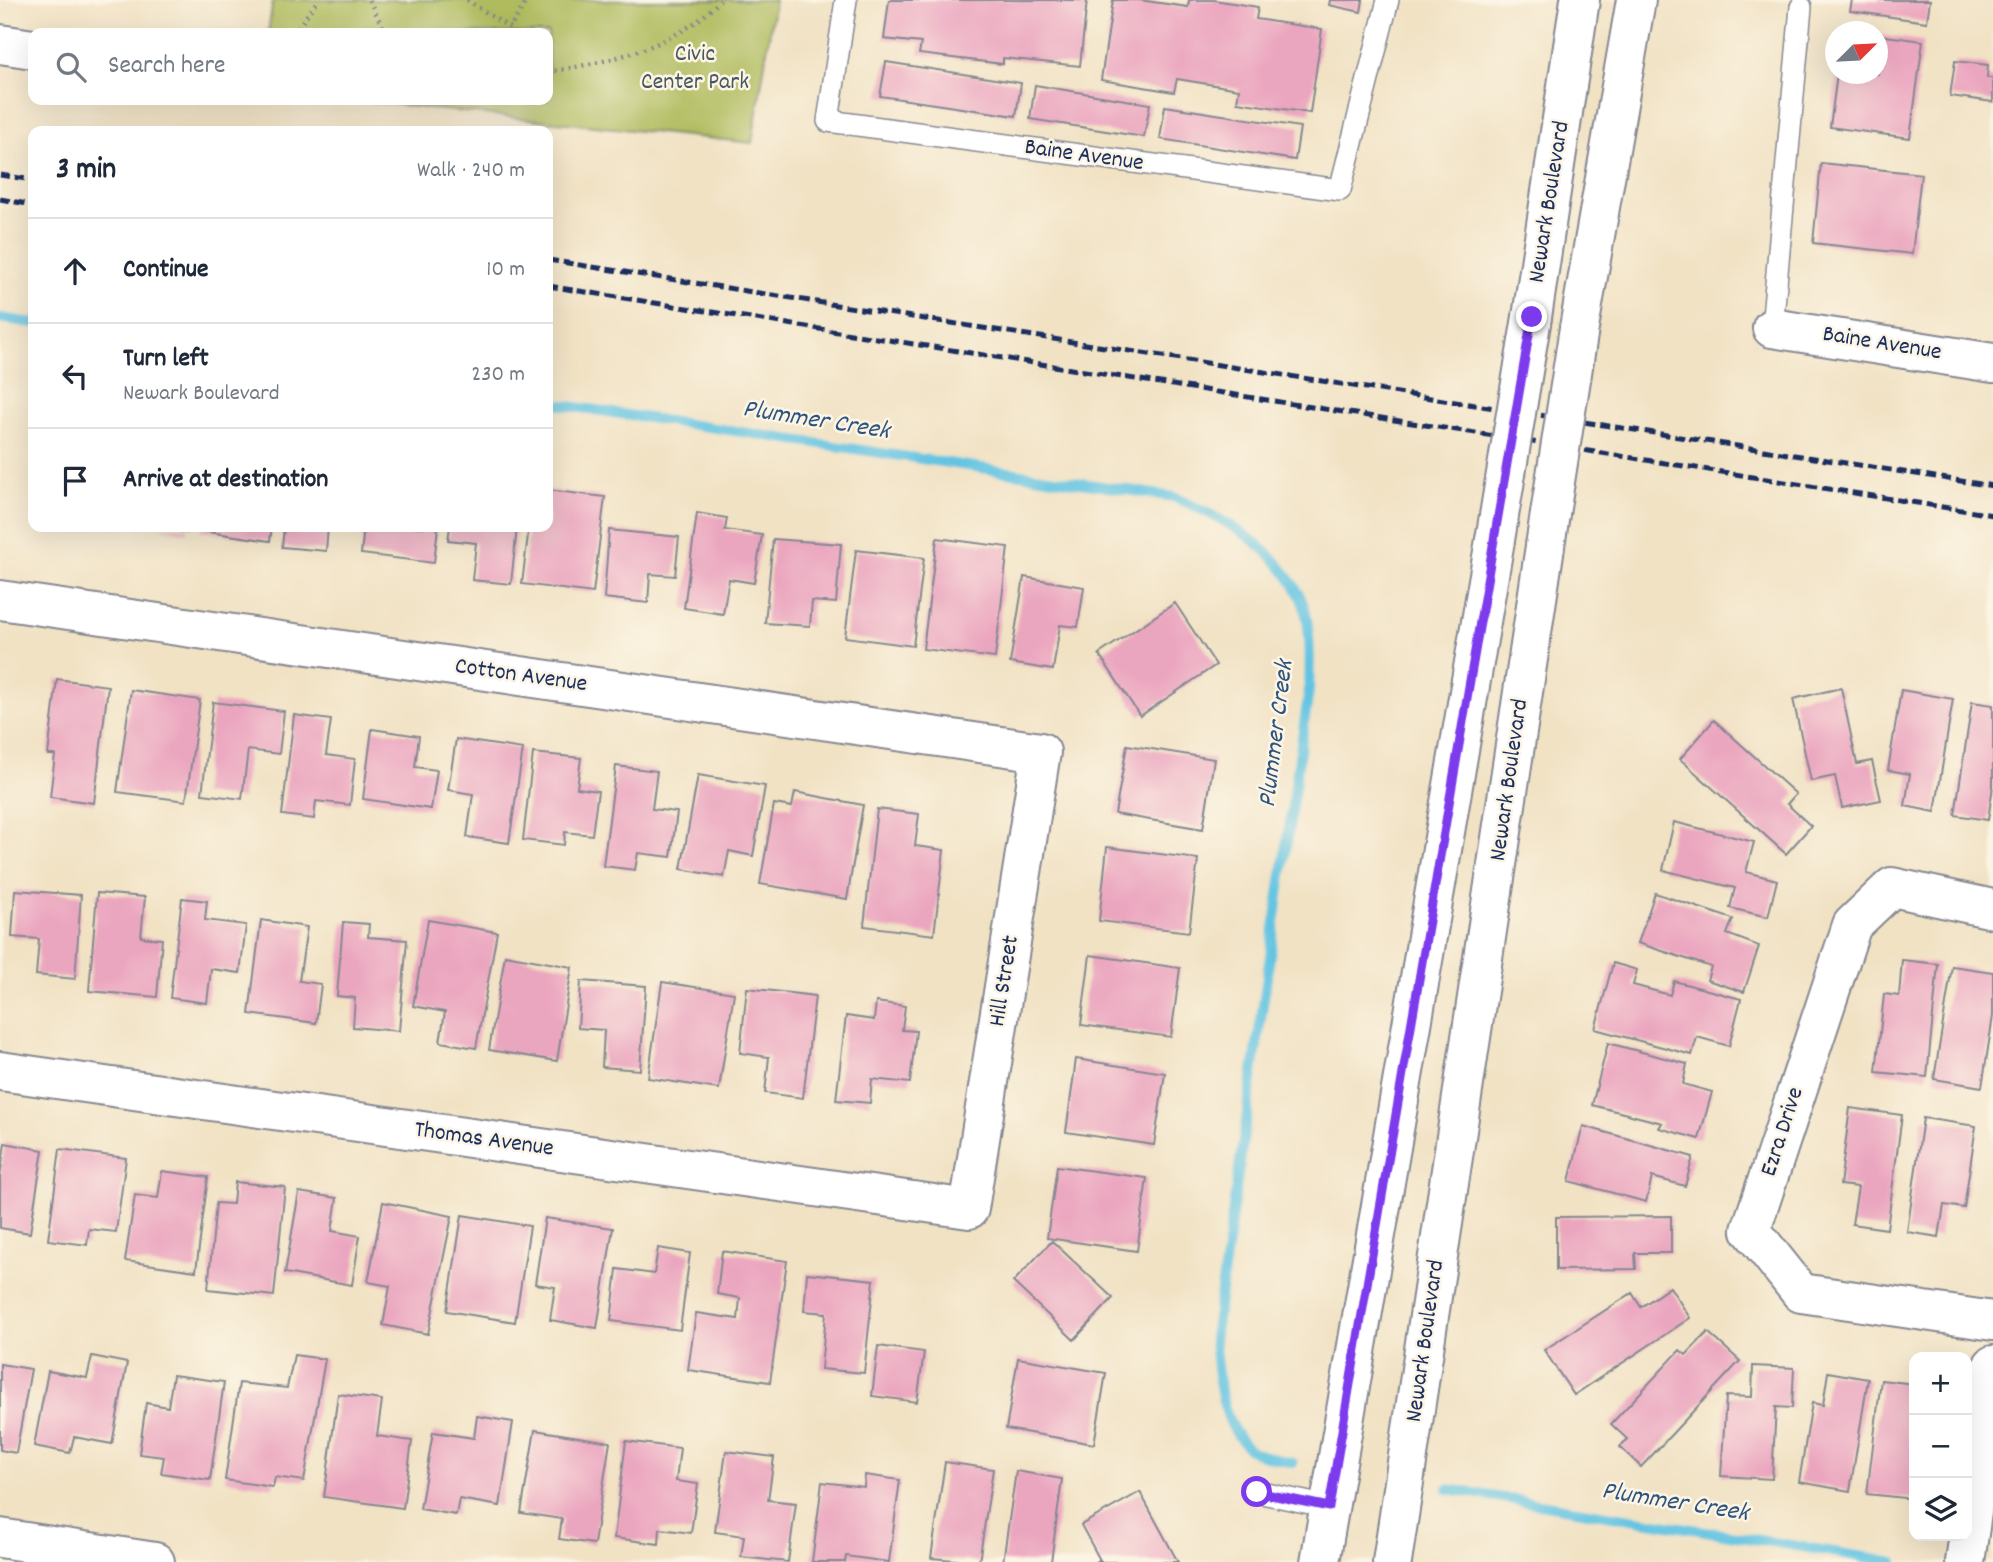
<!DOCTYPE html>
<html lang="en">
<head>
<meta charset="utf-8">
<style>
  :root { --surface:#fff; --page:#f2f2f3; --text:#1f2937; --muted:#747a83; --line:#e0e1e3 }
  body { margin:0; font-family:Dekko,sans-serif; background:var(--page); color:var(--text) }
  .controls { position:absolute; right:21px; bottom:21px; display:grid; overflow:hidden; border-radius:14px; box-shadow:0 7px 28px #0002 }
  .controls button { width:63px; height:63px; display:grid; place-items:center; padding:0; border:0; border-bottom:2px solid var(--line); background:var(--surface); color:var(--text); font:35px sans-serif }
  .compass { position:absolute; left:1825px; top:21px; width:63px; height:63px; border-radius:50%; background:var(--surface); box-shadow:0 7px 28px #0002; rotate:66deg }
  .stop { position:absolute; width:21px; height:21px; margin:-16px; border:5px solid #7c3aed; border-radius:50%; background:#fff }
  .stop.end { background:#7c3aed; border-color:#fff; box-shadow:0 2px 7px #0008 }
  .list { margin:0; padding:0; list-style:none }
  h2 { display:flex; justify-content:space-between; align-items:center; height:91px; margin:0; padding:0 28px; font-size:30px }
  h2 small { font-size:23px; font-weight:400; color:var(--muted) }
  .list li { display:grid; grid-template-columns:46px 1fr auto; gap:21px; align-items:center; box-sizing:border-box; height:105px; padding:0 28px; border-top:2px solid var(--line) }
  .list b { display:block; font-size:26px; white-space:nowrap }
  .list p { margin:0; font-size:23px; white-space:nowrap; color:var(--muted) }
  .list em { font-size:23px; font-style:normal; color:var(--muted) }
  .icon { flex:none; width:38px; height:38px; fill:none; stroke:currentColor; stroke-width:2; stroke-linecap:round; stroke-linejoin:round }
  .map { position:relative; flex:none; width:1993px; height:1562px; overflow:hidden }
  .search { position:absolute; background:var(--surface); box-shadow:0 7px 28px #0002; left:28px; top:28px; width:525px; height:77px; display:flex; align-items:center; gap:18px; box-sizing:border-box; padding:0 24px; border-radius:14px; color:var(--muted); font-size:26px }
  .panel { position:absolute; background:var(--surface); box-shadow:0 7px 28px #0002; left:28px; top:126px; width:525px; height:406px; border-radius:14px }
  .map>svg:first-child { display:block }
  .green { fill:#afbb5d; stroke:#65755e; stroke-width:2 }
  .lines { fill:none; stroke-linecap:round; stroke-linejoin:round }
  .stream { stroke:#64c4e2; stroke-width:10 }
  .building { fill:#eba6bf }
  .lane-casing { stroke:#868891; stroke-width:24 }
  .street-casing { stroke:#868891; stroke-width:42 }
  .primary-casing { stroke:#868891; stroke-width:42 }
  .path { stroke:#868891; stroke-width:4.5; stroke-dasharray:2 5; stroke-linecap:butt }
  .lane { stroke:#fff; stroke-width:21 }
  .street { stroke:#fff; stroke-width:38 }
  .primary { stroke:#fff; stroke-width:38 }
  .rail { stroke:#1b2f5e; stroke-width:5; stroke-dasharray:10 5; stroke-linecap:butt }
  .primary-bridge-casing { stroke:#868891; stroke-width:42; stroke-linecap:butt }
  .primary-bridge { stroke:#fff; stroke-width:38 }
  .route { stroke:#7c3aed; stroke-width:9 }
  .labels { text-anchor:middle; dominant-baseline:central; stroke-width:5; stroke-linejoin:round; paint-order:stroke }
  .park-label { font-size:24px; fill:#47595e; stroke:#fcf5e5 }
  .street-label { font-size:24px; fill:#1b2f5e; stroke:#fcf5e5 }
  .water-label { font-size:26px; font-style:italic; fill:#2d547f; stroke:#fcf5e5 }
</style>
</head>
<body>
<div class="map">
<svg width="1993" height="1562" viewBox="0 0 1993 1562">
  <rect width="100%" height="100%" fill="#fcf5e5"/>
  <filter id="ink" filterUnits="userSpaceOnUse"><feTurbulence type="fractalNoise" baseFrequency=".0143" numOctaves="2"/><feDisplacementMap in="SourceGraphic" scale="14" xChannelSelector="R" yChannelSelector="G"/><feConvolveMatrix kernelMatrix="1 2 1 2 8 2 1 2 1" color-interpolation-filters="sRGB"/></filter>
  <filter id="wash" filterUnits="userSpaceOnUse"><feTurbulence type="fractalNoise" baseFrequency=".00686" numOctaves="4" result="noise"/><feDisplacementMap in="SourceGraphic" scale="28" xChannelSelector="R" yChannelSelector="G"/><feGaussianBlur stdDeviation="1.57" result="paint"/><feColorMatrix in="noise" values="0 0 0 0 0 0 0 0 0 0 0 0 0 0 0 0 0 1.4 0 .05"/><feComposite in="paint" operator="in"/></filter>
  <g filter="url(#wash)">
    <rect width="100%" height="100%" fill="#f1e2c4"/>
    <path class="green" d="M273,0H775L752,143L352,100H548V33H268Z"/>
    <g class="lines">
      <path class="stream" d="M0,318L33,323
        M548,403L1174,497C1224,519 1273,544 1299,594C1312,618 1310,664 1309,690L1214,1339C1218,1374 1220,1426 1251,1450C1261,1457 1281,1459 1293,1463
        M1448,1489L1894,1562"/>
    </g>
    <g id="blocks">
      <path class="building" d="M889,0H1087L1080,66L1003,58V64L919,54L921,43L884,39Z
        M1113,0H1139L1188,7L1189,0H1214L1258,7L1256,19L1322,29L1310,113L1237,102L1239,89L1177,79L1174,92L1101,80Z
        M1330,0H1363L1361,12L1329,5Z
        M1852,0H1930L1927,22L1850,11Z
        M1878,35L1923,41L1910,138L1830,127L1837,74H1878Z
        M1955,61L1988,65L1987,78H1993V102L1950,96Z
        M886,62L1021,83L1016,116L880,96Z
        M1035,85L1150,104L1144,137L1030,119Z
        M1165,106L1300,127L1295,160L1160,139Z
        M1821,163L1921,174L1912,254L1813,243Z
        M548,490L605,497L593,593L522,584L529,527H548Z
        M697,513L727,518L725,530L762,535L754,583L729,579L723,614L684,608Z
        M158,527H188L187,533Z
        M202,527H272L270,541L201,531Z
        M284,527H328L326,551L282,547Z
        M364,527H438L434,563L361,554Z
        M450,527H517L511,584L472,580L476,543L448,540Z
        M609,530L679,537L675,576L650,574L648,603L604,598Z
        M937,538L1008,547L995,658L923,649Z
        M773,539L841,544L836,603L812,601L810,626L765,623Z
        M856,550L924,558L913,646L845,637Z
        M1024,577L1084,587L1078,627L1060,625L1053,670L1010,663Z
        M1175,603L1216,665L1140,716L1099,654Z
        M57,679L108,686L94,803L50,797L55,755H48Z
        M1841,688L1857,764L1872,761L1881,800L1842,808L1835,776L1811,781L1793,699Z
        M131,690L200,700L186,801L117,792Z
        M1901,690L1953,699L1935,812L1905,806L1910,774L1888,770Z
        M213,702L284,711L279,754L248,750L242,799L202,794Z
        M1972,702L1993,705V786L1988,820L1955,815Z
        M294,715L331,720L326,755L355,759L350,805L316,801L314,819L282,815Z
        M1714,720L1796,794L1787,804L1811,826L1786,854L1680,759Z
        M372,729L419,736L415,767L437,770L431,809L363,799Z
        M456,739L523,749L509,843L467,837L473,794L448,790Z
        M1127,745L1214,759L1203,829L1115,814Z
        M533,753L581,758L577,788L598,791L592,835L565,832L564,845L523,840Z
        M616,766L657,771L652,809L677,812L671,857L638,853L635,870L603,866Z
        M698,775L765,786L753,856L729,851L724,877L681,869Z
        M795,792L863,805L847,899L760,884L774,804L792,807Z
        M877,809L919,814L915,846L944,850L934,935L864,926Z
        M1674,822L1754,842L1746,872L1777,880L1768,917L1730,908L1735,888L1663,870Z
        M1107,847L1198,859L1189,932L1099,921Z
        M15,890L81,895L75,979L36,975L39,939L12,937Z
        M97,893L145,897L141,937L162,939L157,997L89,991Z
        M1655,893L1733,919L1727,934L1759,946L1744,992L1707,980L1711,967L1638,943Z
        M182,898L207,901L205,920L246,925L240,973L211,969L207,1003L170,998Z
        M261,920L307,927L299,981L321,984L316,1023L249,1014Z
        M428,920L497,932L476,1048L440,1042L445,1012L413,1006Z
        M343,922L369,924L368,937L407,940L399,1031L353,1027L355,998L337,996Z
        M505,955L572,967L557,1061L489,1050Z
        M1090,955L1180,968L1171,1037L1081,1025Z
        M1902,960L1938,964L1927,1077L1876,1072L1884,994L1899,996Z
        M1613,963L1637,970L1633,985L1670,995L1674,981L1741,999L1729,1046L1697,1037L1692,1055L1595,1029Z
        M1952,966L1993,972V1016L1982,1087L1934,1079Z
        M581,981L646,986L640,1070L602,1067L604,1030L578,1028Z
        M662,982L734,993L719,1089L648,1078Z
        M747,988L815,996L803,1098L765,1093L769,1057L740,1053Z
        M876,1002L905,1006L902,1030L916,1031L910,1083L872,1079L870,1103L836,1100L846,1016L874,1020Z
        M1608,1043L1687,1064L1683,1084L1712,1092L1699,1139L1659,1128L1662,1123L1592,1105Z
        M1076,1059L1165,1073L1154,1145L1066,1132Z
        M1850,1108L1902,1115L1887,1229L1852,1224L1858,1187L1840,1185Z
        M1923,1118L1976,1126L1964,1208L1944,1205L1939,1237L1907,1232Z
        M1583,1126L1693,1157L1685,1186L1652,1177L1646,1202L1569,1181Z
        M5,1143L43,1150L30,1233L0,1228V1177Z
        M60,1149L126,1158L116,1232L89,1229L87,1245L48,1240Z
        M1057,1166L1147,1178L1137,1251L1047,1238Z
        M162,1171L208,1177L196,1271L125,1261L135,1195L158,1198Z
        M235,1182L285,1187L274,1296L208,1289L216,1203L233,1204Z
        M299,1192L337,1198L332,1231L360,1236L352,1285L285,1273Z
        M383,1202L452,1216L428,1334L383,1325L390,1286L368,1282Z
        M462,1215L530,1226L515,1322L447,1311Z
        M1671,1216V1253H1635L1636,1269L1556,1270V1217Z
        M545,1218L613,1228L597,1328L550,1320L555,1287L535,1284Z
        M1052,1241L1113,1298L1074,1340L1013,1282Z
        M658,1248L690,1253L680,1330L611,1321L617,1269L654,1274Z
        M722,1251L787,1261L770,1382L688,1370L696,1313L738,1319L740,1298L717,1294Z
        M807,1273L874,1280L864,1373L821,1369L826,1313L804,1311Z
        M1670,1287L1690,1318L1574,1395L1544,1350L1632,1293L1641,1307Z
        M1708,1332L1740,1361L1641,1467L1620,1447L1627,1439L1611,1424L1680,1350L1686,1355Z
        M878,1346L924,1352L917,1402L872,1396Z
        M294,1355L325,1359L304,1481L275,1477L273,1487L225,1480L239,1383L287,1388Z
        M92,1356L127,1363L112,1444L74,1437L70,1453L34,1446L48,1371L87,1378Z
        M1018,1358L1106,1373L1094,1444L1006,1429Z
        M0,1364L31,1369L16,1453L0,1450Z
        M1753,1366L1794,1368L1792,1408L1776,1407L1772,1479L1721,1476L1726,1396L1752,1397Z
        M1828,1372L1868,1379L1850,1491L1799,1482L1812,1403L1823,1405Z
        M173,1375L224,1382L210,1480L161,1473L164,1457L139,1454L146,1403L168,1407Z
        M1881,1380L1914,1384L1912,1415L1914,1416V1499L1867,1494Z
        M338,1394L382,1400L377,1436L412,1441L403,1508L324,1497Z
        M477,1416L513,1422L500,1506L459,1499L456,1515L420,1509L433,1432L474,1438Z
        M535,1430L610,1442L594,1544L559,1539L562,1519L521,1513Z
        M626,1441L680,1448L676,1481L698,1484L691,1533L660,1529L659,1544L614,1538Z
        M726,1451L774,1457L768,1500L796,1503L788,1562L741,1557L744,1536L715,1532Z
        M945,1462L993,1469L979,1562L931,1558Z
        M1016,1471L1062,1479L1051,1562H1003Z
        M865,1475L900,1480L889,1562L846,1556L845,1562H812L822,1482L864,1487Z
        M1140,1492L1178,1562H1096L1100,1560L1081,1525Z"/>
    </g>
  </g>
  <g filter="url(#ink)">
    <use href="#blocks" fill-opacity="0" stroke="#868891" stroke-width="2"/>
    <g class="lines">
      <defs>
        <path id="lane" d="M846,0L828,121L1340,190L1388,0
          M1772,328L1801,7
          M1257,1492L1329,1507"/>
        <path id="street" d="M0,44L33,49
          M1772,328L1993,363
          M0,600L1041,752L969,1209L0,1071
          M1993,909L1892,887L1852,925L1751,1230L1801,1293L1993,1321
          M0,1538L155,1562
          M1965,1562L1993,1365"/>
        <path id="primary" d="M1532,317L1580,0
          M1579,328L1636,0
          M1320,1562L1495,540
          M1392,1562L1545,546"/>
      </defs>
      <use href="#lane" class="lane-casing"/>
      <use href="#street" class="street-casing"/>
      <use href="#primary" class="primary-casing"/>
      <path class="path" d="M369,0L386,33
        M467,0L510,28L527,0
        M294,33L318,0
        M548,72C607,62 679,47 720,0"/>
      <use href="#lane" class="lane"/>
      <use href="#street" class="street"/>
      <use href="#primary" class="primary"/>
      <path class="rail" d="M0,175L33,180
        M0,199L33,205
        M548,260L1993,486
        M548,286L1993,515"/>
      <defs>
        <path id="primary-bridge" d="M1495,540L1532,317
          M1545,546L1579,328"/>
      </defs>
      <use href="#primary-bridge" class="primary-bridge-casing"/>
      <use href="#primary-bridge" class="primary-bridge"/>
    </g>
  </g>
  <g class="lines" filter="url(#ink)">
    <path class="route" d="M1257,1492L1329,1507L1532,317"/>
  </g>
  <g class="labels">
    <g class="park-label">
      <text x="695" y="55">Civic<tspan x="695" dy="28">Center Park</tspan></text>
    </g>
    <g class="street-label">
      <text transform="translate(1084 156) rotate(8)">Baine Avenue</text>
      <text transform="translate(1550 202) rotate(-81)">Newark Boulevard</text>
      <text transform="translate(1882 344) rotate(9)">Baine Avenue</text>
      <text transform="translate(521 676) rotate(8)">Cotton Avenue</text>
      <text transform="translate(1510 780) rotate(-82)">Newark Boulevard</text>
      <text transform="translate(1005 981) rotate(-81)">Hill Street</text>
      <text transform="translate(1783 1132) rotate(-72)">Ezra Drive</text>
      <text transform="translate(484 1140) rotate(8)">Thomas Avenue</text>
      <text transform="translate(1426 1341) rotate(-82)">Newark Boulevard</text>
    </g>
    <g class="water-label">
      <text transform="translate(816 421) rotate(9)">Plummer Creek</text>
      <text transform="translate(1277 734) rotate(-83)">Plummer Creek</text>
      <text transform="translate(1675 1503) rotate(9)">Plummer Creek</text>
    </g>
  </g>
</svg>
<div class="controls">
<button>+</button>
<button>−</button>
<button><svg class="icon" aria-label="layers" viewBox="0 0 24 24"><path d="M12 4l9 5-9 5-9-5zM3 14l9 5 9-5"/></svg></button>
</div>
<svg class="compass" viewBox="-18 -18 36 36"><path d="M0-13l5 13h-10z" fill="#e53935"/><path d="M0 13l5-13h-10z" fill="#747a83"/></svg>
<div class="stop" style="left:1257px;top:1492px"></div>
<div class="stop end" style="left:1532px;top:317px"></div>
<div class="search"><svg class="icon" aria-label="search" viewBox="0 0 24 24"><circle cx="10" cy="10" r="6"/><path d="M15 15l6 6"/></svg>Search here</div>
<section class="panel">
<h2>3 min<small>Walk · 240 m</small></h2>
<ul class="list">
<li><svg class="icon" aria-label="ahead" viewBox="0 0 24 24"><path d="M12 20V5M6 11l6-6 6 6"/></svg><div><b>Continue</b></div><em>10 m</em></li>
<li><svg class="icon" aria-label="left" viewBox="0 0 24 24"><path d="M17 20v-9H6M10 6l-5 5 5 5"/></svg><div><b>Turn left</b><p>Newark Boulevard</p></div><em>230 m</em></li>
<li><svg class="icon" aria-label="arrive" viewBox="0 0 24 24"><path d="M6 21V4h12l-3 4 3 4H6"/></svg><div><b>Arrive at destination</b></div></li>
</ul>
</section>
</div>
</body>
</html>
